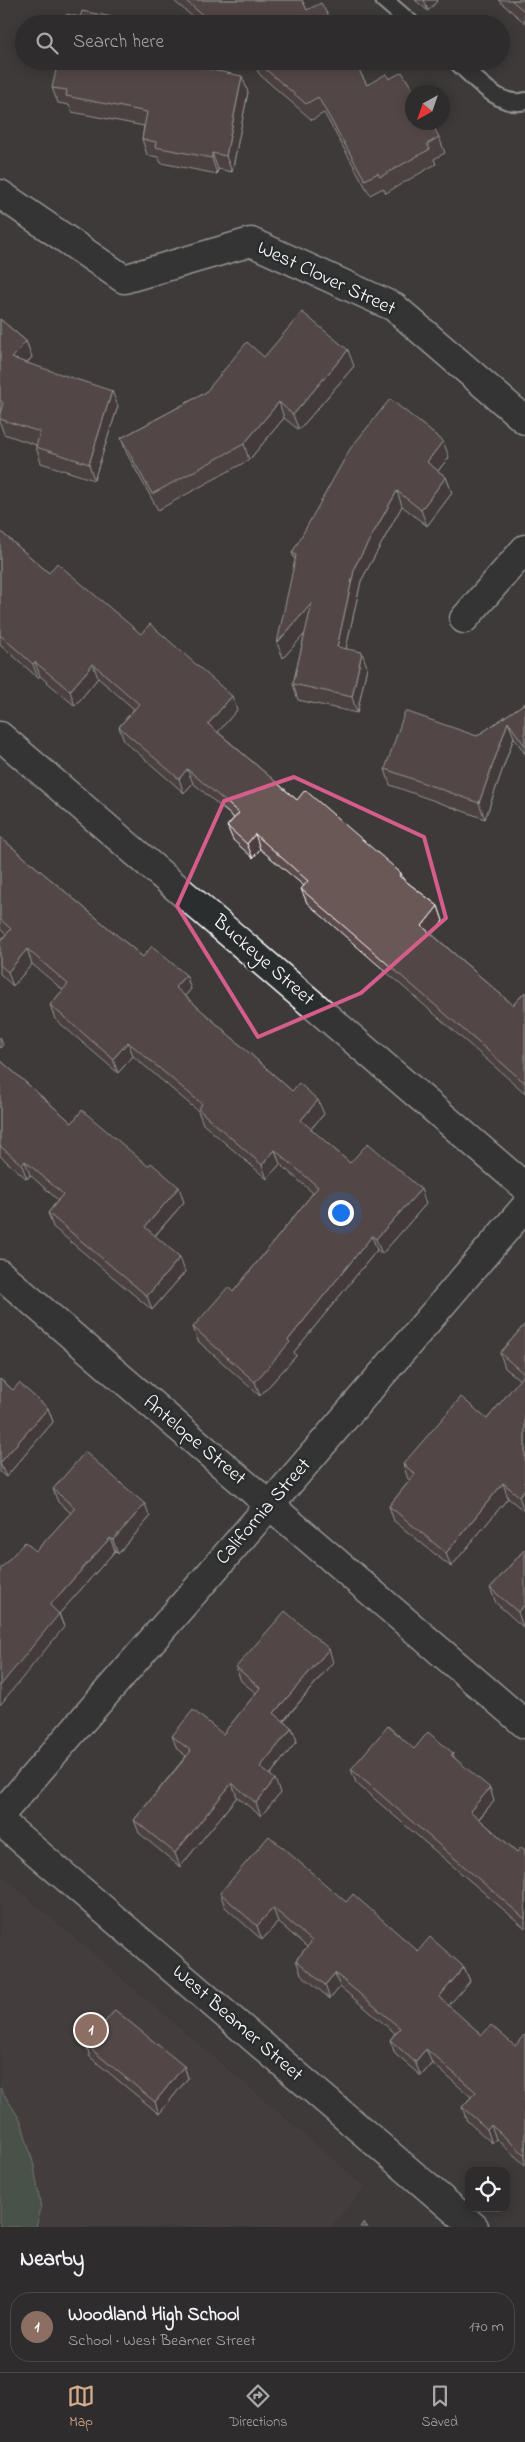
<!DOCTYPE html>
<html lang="en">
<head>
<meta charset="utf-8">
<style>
  :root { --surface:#2e2c2c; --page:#363434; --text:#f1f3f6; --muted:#a7a7a9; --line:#494848; --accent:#d6ab8b }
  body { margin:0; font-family:"Indie Flower",sans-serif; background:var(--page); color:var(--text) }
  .controls { position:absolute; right:15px; bottom:15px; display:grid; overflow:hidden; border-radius:10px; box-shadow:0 2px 12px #0003 }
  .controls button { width:45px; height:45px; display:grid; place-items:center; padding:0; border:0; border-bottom:1px solid var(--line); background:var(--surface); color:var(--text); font:25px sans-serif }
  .compass { position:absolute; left:405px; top:85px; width:45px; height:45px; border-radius:50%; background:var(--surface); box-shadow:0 2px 12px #0003; rotate:220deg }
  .you { position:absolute; left:340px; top:1212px; width:18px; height:18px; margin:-12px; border:4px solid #fff; border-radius:50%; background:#1a73e8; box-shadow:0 0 0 8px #1a73e833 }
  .badge { display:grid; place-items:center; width:32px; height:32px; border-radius:50%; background:var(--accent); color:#fff; font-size:16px; font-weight:700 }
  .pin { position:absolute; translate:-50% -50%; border:2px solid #fff; box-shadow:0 1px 5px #0006 }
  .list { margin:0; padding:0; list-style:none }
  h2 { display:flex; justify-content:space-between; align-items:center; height:65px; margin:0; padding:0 20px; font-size:21px }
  h2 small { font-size:16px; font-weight:400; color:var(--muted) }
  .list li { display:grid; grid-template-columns:32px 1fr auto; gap:15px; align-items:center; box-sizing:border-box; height:70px; margin:0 10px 10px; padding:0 10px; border:1px solid var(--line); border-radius:20px }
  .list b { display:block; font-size:19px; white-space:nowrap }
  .list p { margin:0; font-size:16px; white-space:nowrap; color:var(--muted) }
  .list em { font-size:16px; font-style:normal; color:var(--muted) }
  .icon { flex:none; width:28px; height:28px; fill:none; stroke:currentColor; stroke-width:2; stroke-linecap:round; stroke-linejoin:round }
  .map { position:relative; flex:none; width:525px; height:2227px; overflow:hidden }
  .search { position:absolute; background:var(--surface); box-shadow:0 2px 12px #0003; left:15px; right:15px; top:15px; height:55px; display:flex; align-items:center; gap:12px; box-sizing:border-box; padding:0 18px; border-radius:28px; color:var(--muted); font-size:19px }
  .sheet { height:145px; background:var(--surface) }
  nav { display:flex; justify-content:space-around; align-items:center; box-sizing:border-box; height:70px; border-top:1px solid var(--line); background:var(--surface); font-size:14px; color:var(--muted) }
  nav a { display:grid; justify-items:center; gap:2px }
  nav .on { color:var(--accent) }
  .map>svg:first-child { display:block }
  .built { fill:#4c4343 }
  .green { fill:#59705b; stroke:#acb8ad }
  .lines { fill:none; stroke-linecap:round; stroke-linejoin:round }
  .lane-casing { stroke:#fff; stroke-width:20 }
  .street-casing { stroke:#fff; stroke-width:31 }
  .secondary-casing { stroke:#fff; stroke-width:31 }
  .lane { stroke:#2a2d2e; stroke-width:16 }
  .street { stroke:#2a2d2e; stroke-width:28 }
  .secondary { stroke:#2a2d2e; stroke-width:28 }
  .wall { fill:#5c4c4b; stroke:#fff }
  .shaded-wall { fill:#4b3e3d; stroke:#fff }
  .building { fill:#6b5857; stroke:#fff }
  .marked { fill:none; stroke:#d45d8c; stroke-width:4; stroke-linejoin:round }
  .labels { text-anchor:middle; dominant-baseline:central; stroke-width:5; stroke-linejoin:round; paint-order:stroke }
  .street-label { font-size:20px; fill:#fff; stroke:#2a2d2e }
</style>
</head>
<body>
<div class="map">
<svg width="525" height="2227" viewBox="0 0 525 2227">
  <rect width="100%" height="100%" fill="#3e3a3a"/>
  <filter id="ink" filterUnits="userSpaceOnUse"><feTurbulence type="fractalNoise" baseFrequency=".02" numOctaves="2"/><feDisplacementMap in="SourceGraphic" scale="10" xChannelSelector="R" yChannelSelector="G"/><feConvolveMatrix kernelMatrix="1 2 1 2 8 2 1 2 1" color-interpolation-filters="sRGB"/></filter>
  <g filter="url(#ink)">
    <path class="built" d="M0,1874L365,2187L330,2227H0Z"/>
    <path class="green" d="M0,2088L21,2121L34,2166L41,2209L36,2227H0Z"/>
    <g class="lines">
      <defs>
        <path id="lane" d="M384,0L412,24
          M456,61C473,76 500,109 525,101"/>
        <path id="street" d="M0,194L124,279L251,242L394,307L525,420
          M464,619L525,549
          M0,736L525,1187
          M0,1274L525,1724
          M0,1815L270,1505L525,1207"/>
        <path id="secondary" d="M0,1821L474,2227"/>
      </defs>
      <use href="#lane" class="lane-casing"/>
      <use href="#street" class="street-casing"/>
      <use href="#secondary" class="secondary-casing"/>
      <use href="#lane" class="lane"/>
      <use href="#street" class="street"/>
      <use href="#secondary" class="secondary"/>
    </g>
    <path class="wall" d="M173,0H302L307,10L333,24H201Z
      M415,0H438L428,11Z
      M498,0H525V23Z
      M244,61H354L367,85L389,79L439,137L445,153L434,159L436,164L386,193L383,188L370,195L324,113L312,120L260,75L253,63L252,68Z
      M52,88L248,92L232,172L218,169L217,174L161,163L158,157L147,155L142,139L144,126L72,112L69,105L58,103Z
      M0,319L26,341L32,357L27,363L118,406L94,480L41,463L36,447V445L4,434L0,423L1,412L0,411Z
      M264,357L354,366L299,430L284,418L249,460L158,510L127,454L121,438L205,393Z
      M449,457L438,471L446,477L452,493L427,526L402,506L361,581L346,648L367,667L357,713L298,700L293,684L305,633L283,658L295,560L292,553Z
      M0,531L49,573L141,634L237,710L218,732L297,800L401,873L403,879L438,906L443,921L432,934L513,1005L525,992V1093L307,903L301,889L304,886L260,849L253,858L233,840L227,826L234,818L193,783L184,793L124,741L119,727L134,709L98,678L75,706L40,676L38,678L0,644Z
      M525,703V754L514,737L485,819L390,785L385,769L477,736Z
      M0,837L143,957L186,975L191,989L185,996L292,1091L324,1114L311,1129L350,1163L426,1204L382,1254L377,1250L294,1352L296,1356L260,1396L198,1341L193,1327L233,1292L313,1193L280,1164L267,1179L203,1124L198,1111L133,1056L118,1073L55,1019L50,1005L63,990L32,964L13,986L0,974V941L6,934L0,929Z
      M0,1060L72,1123L184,1202L155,1236L185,1272L152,1310L53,1227L48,1213L58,1200L30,1175L27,1179L0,1156Z
      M525,1324V1510L524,1511L508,1498L451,1567L394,1521L389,1506L410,1480L408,1479L403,1464L487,1419L520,1380L505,1368L500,1353Z
      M0,1379L13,1390L48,1408L53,1422L6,1477L0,1472Z
      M53,1489L150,1517L118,1554L115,1551L59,1614L64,1627L36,1551L71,1513L58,1502Z
      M525,1549L523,1627L496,1603L490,1588Z
      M333,1662L284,1721L292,1728L297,1741L270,1775L280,1793L261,1816L237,1797L180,1867L139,1833L134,1820L186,1756L177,1749L172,1736L223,1734L256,1693L241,1681L236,1667Z
      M414,1749L453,1753L454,1757L494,1801L479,1819L517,1852L525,1850V1928L356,1783L351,1769Z
      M220,1893L346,1902L418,1951L464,1967L470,1981L448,2006L482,2035L515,2046L525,2036V2165L496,2139L492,2143L467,2121L462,2107L471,2097L432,2063L421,2076L395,2054L390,2040L395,2033L340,1987L330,1999L301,1974L296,1960L307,1947L278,1922L262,1940L225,1907Z
      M86,2045L184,2066L188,2078L159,2114L90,2057Z"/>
    <path class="shaded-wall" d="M424,0H438L428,11Z
      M250,61H252L253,63L252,68Z
      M242,76L248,92L232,172L226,156Z
      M212,153L218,169L217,174L212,158Z
      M26,341L32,357L18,373L12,358Z
      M348,350L354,366L299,430L293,415Z
      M112,391L118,406L94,480L89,464Z
      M279,402L284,418L249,460L244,444Z
      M443,441L449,457L433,477L427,462Z
      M446,477L452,493L427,526L421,510Z
      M397,491L402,506L361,581L343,662L337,647L355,566Z
      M312,603L318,619L283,658L277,643Z
      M362,652L367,667L357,713L352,697Z
      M35,662L40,676L38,678L33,664Z
      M93,664L98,678L75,706L70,691Z
      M232,696L237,710L213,738L208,724Z
      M508,722L514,737L485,819L479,803Z
      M187,769L193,783L184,793L179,779Z
      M255,834L260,849L253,858L247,844Z
      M438,906L443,921L427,940L422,926Z
      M27,949L32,964L13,986L8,972Z
      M186,975L191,989L180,1002L175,987Z
      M0,1037L3,1045L0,1048Z
      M128,1042L133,1056L118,1073L113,1059Z
      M318,1100L324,1114L306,1134L301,1120Z
      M275,1150L280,1164L267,1179L262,1165Z
      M25,1161L30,1175L27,1179L22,1165Z
      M179,1187L184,1202L150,1241L145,1227Z
      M421,1189L426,1204L382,1254L376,1239Z
      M372,1236L377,1250L294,1352L296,1356L260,1396L255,1382L288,1340Z
      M180,1257L185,1272L152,1310L147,1296Z
      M48,1408L53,1422L6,1477L0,1463Z
      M503,1483L508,1498L451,1567L446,1553Z
      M525,1489V1510L524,1511L519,1496Z
      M145,1504L150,1517L118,1554L113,1540Z
      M110,1538L115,1551L59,1614L64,1627L0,1705V1686L50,1605Z
      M525,1604V1624L523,1627L518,1612Z
      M329,1649L333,1662L279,1726L274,1713Z
      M292,1728L297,1741L265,1781L260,1767Z
      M275,1779L280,1793L261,1816L256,1803Z
      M232,1783L237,1797L180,1867L175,1853Z
      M490,1788L494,1801L474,1824L470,1811Z
      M273,1908L278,1922L262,1940L257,1926Z
      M464,1967L470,1981L444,2011L439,1997Z
      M335,1973L340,1987L330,1999L325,1985Z
      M426,2049L432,2063L421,2076L415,2062Z
      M184,2066L188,2078L159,2114L155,2102Z
      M491,2125L496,2139L492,2143L487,2129Z"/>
    <path class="building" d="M185,0H302L307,10L321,3L333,24H213Z
      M511,0H525V10L524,11Z
      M82,11L148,24H65L67,14L80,17Z
      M58,61H167L242,76L226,156L212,153V158L155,147L156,142L142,139L147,112L66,96L67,90L52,88Z
      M256,61H354L367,85L386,74L389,79L402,72L414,92H412V122H431L439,137L427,144L430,149L380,177L378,173L365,180L318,97L306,104Z
      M302,312L348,350L293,415L279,402L244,444L152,494L121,438L205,393L247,342L264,357Z
      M0,319L26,341L12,358L112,391L89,464L36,447L40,432L0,419V414L3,403L0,400Z
      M390,399L443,441L427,462L446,477L421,510L397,491L355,566L337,647L362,652L352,697L293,684L312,603L277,643L296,555L292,553L350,449Z
      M0,531L49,573L57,563L141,634L150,624L232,696L208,724L297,800L305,790L401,873L399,876L438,906L422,926L513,1005L525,992V1083L301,889L308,881L255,834L247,844L227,826L239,813L187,769L179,779L119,727L139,704L93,664L70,691L35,662L33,664L0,635Z
      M525,703V746L508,722L479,803L385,769L405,711L477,736Z
      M0,837L143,957L152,946L186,975L175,987L292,1091L299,1083L318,1100L301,1120L350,1163L368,1143L421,1189L376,1239L372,1236L288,1340L290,1342L255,1382L193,1327L228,1287L233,1292L318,1187L275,1150L262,1165L198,1109L202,1104L128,1042L113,1059L50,1005L68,984L27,949L8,972L0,965V941L11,929L0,919Z
      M0,1060L72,1123L82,1110L148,1166L151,1163L179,1187L145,1227L180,1257L147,1296L48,1213L63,1194L25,1161L22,1165L0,1146Z
      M525,1324V1489L519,1496L503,1483L446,1553L389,1506L415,1474L403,1464L461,1397L487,1419L524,1374L500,1353Z
      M0,1379L13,1390L19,1383L48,1408L0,1463Z
      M85,1452L145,1504L113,1540L110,1538L50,1605L59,1614L0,1686V1569L25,1542L36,1551L75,1508L53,1489Z
      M525,1549V1604L518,1612L490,1588Z
      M285,1611L329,1649L274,1713L292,1728L260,1767L275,1779L256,1803L232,1783L175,1853L134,1820L191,1751L172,1736L193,1710L223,1734L260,1688L236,1667Z
      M388,1726L414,1749L428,1732L453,1753L451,1755L490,1788L470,1811L517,1852L521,1847L525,1850V1919L351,1769Z
      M269,1836L346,1902L353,1894L418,1951L430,1937L464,1967L439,1997L482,2035L491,2025L515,2046L524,2035L525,2036V2155L491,2125L487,2129L462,2107L476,2092L426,2049L415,2062L390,2040L400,2028L335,1973L325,1985L296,1960L312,1941L273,1908L257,1926L220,1893Z
      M115,2010L184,2066L155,2102L86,2045Z
      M363,2223L368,2227H360Z"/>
  </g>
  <path d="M0 0H525V2227H0ZM294,777L424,837L446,918L361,993L258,1037L177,906L224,801Z" fill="#3e3a3a" fill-opacity=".55" fill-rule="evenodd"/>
  <path class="marked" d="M294,777L424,837L446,918L361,993L258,1037L177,906L224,801Z"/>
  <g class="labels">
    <g class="street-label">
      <text transform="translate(326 279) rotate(25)">West Clover Street</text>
      <text transform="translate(263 961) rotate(41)">Buckeye Street</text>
      <text transform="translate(194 1441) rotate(40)">Antelope Street</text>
      <text transform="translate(264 1512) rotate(-49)">California Street</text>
      <text transform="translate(237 2024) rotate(41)">West Beamer Street</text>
    </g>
  </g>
</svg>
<div class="controls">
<button><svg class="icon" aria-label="locate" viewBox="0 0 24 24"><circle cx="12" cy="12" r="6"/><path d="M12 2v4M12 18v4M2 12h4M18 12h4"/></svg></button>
</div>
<svg class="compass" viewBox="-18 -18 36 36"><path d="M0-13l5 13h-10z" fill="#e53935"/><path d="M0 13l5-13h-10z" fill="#a7a7a9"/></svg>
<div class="you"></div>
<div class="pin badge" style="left:91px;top:2030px;background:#8d6e63">1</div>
<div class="search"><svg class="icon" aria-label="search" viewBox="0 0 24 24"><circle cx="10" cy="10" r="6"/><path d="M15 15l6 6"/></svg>Search here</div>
</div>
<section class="sheet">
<h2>Nearby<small></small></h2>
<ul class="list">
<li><span class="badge" style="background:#8d6e63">1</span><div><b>Woodland High School</b><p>School · West Beamer Street</p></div><em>170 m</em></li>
</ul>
</section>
<nav>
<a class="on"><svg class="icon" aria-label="map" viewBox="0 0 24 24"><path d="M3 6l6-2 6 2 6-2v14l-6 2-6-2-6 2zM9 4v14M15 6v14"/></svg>Map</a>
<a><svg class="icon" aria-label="directions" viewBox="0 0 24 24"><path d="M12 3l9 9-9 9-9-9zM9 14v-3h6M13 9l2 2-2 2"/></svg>Directions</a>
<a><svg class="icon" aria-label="saved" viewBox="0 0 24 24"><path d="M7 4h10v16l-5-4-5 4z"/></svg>Saved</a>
</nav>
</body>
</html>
